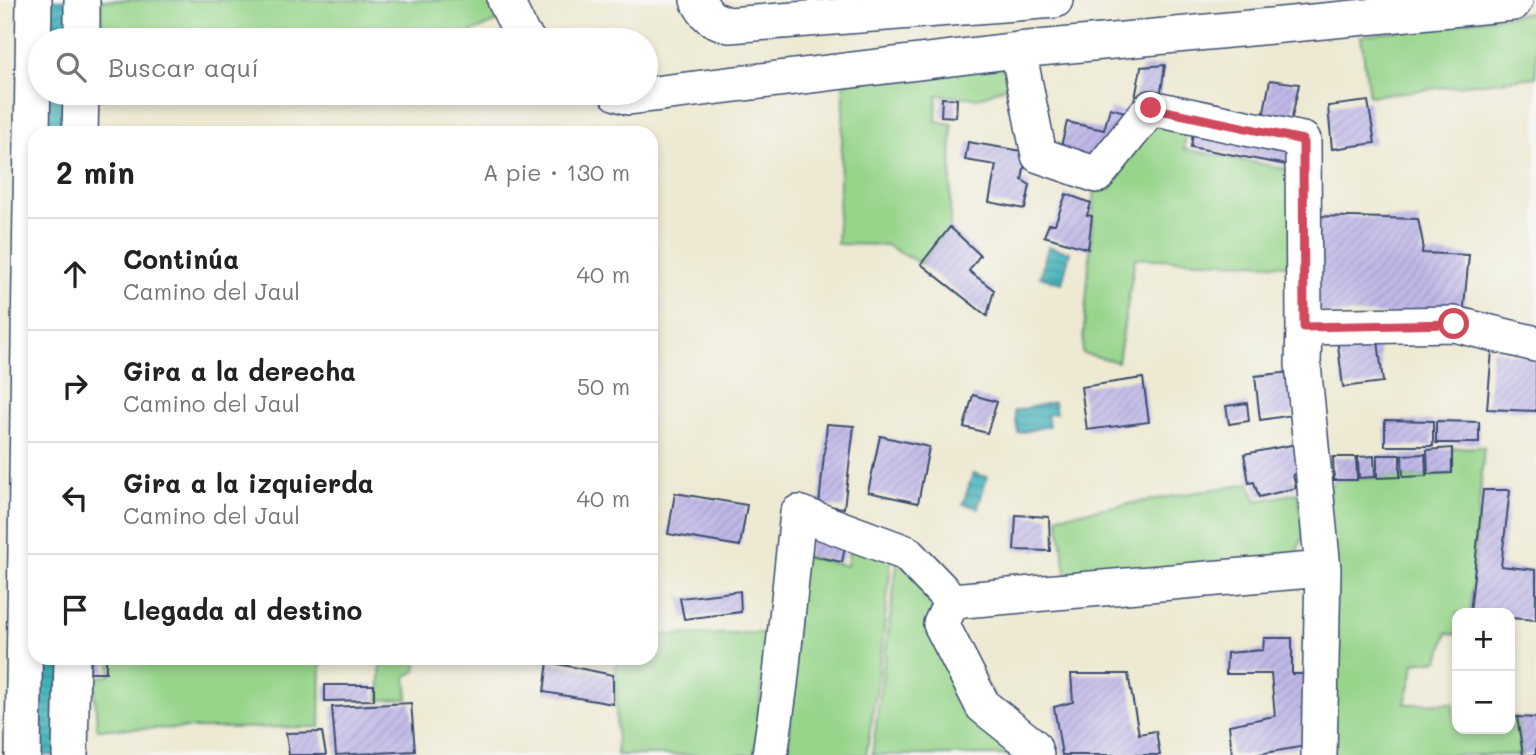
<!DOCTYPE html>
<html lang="es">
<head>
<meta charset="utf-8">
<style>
  :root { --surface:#fff; --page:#f6f6f6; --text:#222; --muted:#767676; --line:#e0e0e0 }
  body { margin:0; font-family:Mali,sans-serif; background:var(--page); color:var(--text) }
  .controls { position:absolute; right:21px; bottom:21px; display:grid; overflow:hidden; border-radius:14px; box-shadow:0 4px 10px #0003 }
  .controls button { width:63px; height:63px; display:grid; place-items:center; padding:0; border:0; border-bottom:2px solid var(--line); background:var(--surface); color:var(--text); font:35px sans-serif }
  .stop { position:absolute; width:21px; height:21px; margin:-16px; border:5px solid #d1495b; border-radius:50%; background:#fff }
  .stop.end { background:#d1495b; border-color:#fff; box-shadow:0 2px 7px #0008 }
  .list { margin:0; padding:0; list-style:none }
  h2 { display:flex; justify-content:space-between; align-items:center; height:91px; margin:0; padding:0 28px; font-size:30px }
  h2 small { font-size:23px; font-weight:400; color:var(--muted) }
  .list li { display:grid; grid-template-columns:46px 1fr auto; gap:21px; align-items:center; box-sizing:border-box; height:112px; padding:0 28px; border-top:2px solid var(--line) }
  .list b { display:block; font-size:26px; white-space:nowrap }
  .list p { margin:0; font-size:23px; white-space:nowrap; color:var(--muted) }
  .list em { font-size:23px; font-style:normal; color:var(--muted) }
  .icon { flex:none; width:38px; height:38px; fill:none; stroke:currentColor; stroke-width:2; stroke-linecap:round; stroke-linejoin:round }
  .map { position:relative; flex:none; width:1536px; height:755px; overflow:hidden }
  .search { position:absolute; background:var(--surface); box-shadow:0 4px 10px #0003; left:28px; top:28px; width:630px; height:77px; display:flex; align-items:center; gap:18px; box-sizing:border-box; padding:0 24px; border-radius:38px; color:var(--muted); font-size:26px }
  .panel { position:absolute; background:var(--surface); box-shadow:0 4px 10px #0003; left:28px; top:126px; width:630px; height:539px; border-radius:21px }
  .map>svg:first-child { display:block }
  .grass { fill:#97d58b; stroke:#598274; stroke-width:2 }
  .water { fill:url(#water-rules); stroke:#2e708c; stroke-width:2 }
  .building { fill:url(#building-hatch) }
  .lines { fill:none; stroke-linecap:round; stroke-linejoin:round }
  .minor-casing { stroke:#3a4b6f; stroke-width:38 }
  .minor { stroke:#fff; stroke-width:35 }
  .route { stroke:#d1495b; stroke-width:9 }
</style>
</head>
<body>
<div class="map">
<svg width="1536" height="755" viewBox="0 0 1536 755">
  <defs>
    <pattern id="water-rules" width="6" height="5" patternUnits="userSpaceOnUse" patternTransform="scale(1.75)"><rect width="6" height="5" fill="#41b2b9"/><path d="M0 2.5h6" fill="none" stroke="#36919a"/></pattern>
    <pattern id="building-hatch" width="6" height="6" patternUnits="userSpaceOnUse" patternTransform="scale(1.75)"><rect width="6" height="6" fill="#c0b8e7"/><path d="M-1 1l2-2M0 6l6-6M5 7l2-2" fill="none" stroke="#a49ec9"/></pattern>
  </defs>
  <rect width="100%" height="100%" fill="#f6f6f2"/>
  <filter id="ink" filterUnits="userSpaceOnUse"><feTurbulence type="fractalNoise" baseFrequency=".0143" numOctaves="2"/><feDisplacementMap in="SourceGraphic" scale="14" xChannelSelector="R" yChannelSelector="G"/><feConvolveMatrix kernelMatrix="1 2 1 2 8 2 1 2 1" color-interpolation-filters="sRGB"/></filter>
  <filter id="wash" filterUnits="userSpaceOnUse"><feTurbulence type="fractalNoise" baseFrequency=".00686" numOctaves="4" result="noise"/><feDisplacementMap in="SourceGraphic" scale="28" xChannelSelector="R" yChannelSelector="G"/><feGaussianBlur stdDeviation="1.57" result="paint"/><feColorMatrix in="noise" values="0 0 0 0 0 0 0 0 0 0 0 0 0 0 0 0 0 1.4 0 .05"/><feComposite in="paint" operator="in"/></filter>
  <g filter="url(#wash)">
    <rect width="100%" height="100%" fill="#ede9d2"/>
    <path class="grass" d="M101,0H491L500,20L453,40H102Z
      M1536,12V77L1369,96L1361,36Z
      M1001,67L1010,79L1008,86L978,98L937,95L936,121L952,124L950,227L921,264L886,245L837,244L844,97L843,82Z
      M1155,119L1187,123L1184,149L1297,171L1291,265L1135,258L1118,362L1082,353L1095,188Z
      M1484,447L1470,613H1457V635L1447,633L1439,660L1414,663L1413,673L1405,704L1453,703L1454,720L1457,721V729H1510V718L1517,717L1523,755H1328L1327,494L1334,480H1356L1359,478L1426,476L1428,474L1452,473V448Z
      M1249,483L1257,501L1298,493L1304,534L1294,558L1067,579L1058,516Z
      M850,542L892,554L879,674L866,755H788L800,555L847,566Z
      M898,557L941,605L1028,755H872Z
      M767,633L755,755H617L615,665L627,658H651V643L664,635Z
      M110,658H321L320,727L97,729L94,678L111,675Z
      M381,658H418L416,671L406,676L408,699L379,700Z"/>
    <path class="water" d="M43,0H73V40H42Z
      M42,93H72V133H41Z
      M1048,247L1070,252L1062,283L1040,277Z
      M1054,402L1056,413L1047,415L1049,426L1018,433L1014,411Z
      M973,473L987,477L978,508L963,504Z
      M35,658H64L63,755H33Z"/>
    <g id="blocks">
      <path class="building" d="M1165,65L1160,98L1132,114L1141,67Z
        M1270,80L1299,84L1291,122L1263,117Z
        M942,98L957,99L956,117L941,116Z
        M1368,101L1375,143L1332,149L1328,106Z
        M1110,108L1132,114L1093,167L1059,154L1067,122L1104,130Z
        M1194,124L1297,146L1292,166L1191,147Z
        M968,142L1027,152L1022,180L1030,185L1025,209L989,202L996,165L965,160Z
        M1066,194L1091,203L1087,215L1092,216L1088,249L1044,236L1049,224H1055Z
        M1316,216L1418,219L1423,243L1422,253L1469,255L1463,316L1322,313L1312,304Z
        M950,227L980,255L969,271L994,290L987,316L921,264Z
        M1377,332L1383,382L1343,387L1337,337Z
        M1492,350L1536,358V411L1487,409Z
        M1291,372L1293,415L1260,420L1255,376Z
        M1143,378L1149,422L1087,430L1081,387Z
        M973,395L997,402L987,433L964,427Z
        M1247,403L1249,421L1229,424L1226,406Z
        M1385,420L1433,421V446H1385Z
        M1436,421L1479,422V443H1436Z
        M827,424L854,426L844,508L819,505Z
        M880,436L929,447L918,503L868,492Z
        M1297,444L1304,474L1293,475L1296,488L1259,497L1254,482L1249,483L1244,454Z
        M1452,448V473L1428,474L1427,450Z
        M1425,454L1426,476L1403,477L1402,455Z
        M1377,455H1400V477L1377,478Z
        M1374,456L1375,477L1359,478L1358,457Z
        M1333,457H1356L1357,480H1334Z
        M1483,490H1510L1501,566L1536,570V620L1510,618V613H1470Z
        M675,493L747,505L740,546L668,534Z
        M1016,515L1049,517L1050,551L1014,550Z
        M811,535L846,542L842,562L807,555Z
        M740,591L741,612L684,619L680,598Z
        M1264,638H1292V674H1308L1306,746L1253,755H1232L1229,725L1275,716L1271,674H1226L1227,653L1263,650Z
        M91,658H106V672H90Z
        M548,662L613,675V704L544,692Z
        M1071,674H1128L1139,734L1156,731L1160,755H1062L1054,707L1073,702Z
        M325,685H374V700L325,701Z
        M411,703L415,751L336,755L332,707Z
        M1517,717L1536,718V755H1523Z
        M322,732L326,755H289L286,733Z"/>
    </g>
  </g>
  <g filter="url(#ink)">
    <use href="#blocks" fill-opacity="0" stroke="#3a4b6f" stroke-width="2"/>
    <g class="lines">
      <defs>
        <path id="minor" d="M505,0L523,37L527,40
          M698,0C707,17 710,19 729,25L1055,0
          M82,40V0
          M1018,50L1039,155L1097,175L1151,108L1303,140L1304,327L1454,324L1536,344
          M617,93L629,97L1018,50L1513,3L1515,0
          M80,133L81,93
          M1304,327L1303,364L1323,569L1319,755
          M952,601L941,624L983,706L1033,746L1036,755
          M23,755L34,0
          M70,755L72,658
          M770,755L780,684L798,513L906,553L952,601L1323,569"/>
      </defs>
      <use href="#minor" class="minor-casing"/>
      <use href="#minor" class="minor"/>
    </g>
  </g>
  <g class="lines" filter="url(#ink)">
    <path class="route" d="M1151,108L1303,140L1304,327L1454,324"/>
  </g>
</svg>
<div class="controls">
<button>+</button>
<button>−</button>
</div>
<div class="stop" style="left:1454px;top:324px"></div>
<div class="stop end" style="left:1151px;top:108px"></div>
<div class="search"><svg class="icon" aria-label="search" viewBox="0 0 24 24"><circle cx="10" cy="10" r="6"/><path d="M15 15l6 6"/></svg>Buscar aquí</div>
<section class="panel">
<h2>2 min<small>A pie · 130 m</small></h2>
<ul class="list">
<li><svg class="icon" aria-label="ahead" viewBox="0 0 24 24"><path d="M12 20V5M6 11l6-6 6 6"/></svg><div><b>Continúa</b><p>Camino del Jaul</p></div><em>40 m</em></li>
<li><svg class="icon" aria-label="right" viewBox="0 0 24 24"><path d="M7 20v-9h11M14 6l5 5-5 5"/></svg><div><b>Gira a la derecha</b><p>Camino del Jaul</p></div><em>50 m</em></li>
<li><svg class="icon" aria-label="left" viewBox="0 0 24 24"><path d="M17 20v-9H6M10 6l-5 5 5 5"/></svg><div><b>Gira a la izquierda</b><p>Camino del Jaul</p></div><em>40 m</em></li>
<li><svg class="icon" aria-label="arrive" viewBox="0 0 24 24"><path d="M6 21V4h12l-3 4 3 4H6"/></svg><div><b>Llegada al destino</b></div></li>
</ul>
</section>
</div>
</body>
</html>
